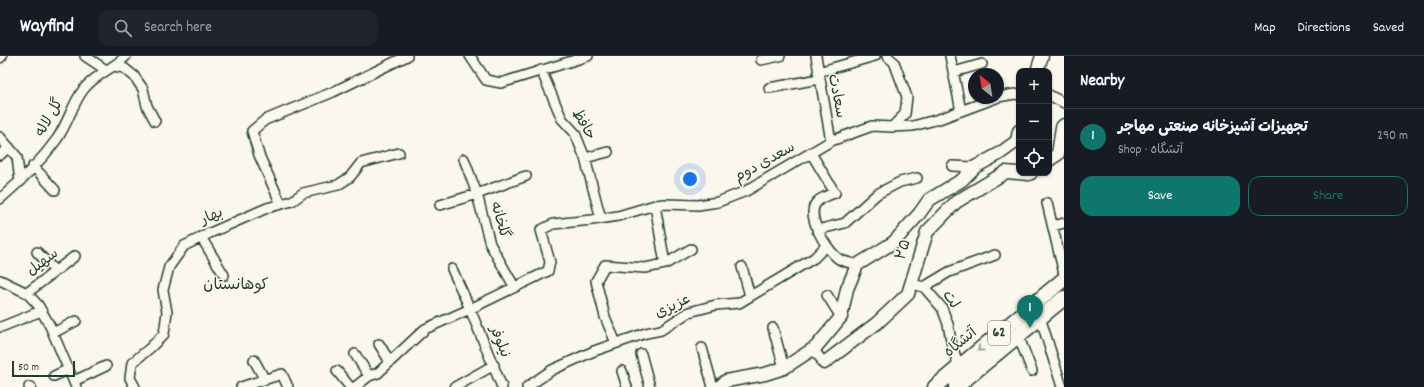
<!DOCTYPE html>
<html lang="en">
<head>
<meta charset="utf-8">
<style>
  :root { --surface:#171b24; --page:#20242c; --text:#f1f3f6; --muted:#9ea1a6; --line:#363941; --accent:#0f766e }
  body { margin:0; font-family:Dekko,"Playpen Sans Arabic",sans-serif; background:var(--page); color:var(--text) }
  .controls { position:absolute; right:12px; top:12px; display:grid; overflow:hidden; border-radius:8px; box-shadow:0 1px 3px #0004 }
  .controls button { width:36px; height:36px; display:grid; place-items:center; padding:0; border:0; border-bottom:1px solid var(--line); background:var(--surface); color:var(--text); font:20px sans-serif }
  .compass { position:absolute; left:968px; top:12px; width:36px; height:36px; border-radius:50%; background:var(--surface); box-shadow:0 1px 3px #0004; rotate:330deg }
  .scale { position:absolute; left:12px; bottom:10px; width:63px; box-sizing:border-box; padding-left:4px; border:2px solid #1f3d34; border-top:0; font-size:11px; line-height:14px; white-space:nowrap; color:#1f3d34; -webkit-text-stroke:3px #fbf7ec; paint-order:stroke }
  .you { position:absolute; left:690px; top:123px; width:14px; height:14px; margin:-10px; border:3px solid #fff; border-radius:50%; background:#1a73e8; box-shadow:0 0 0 6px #1a73e833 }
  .badge { display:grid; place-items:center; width:26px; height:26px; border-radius:50%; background:var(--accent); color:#fff; font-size:13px; font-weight:700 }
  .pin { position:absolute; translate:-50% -33px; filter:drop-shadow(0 1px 2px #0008) }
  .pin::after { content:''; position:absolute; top:21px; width:14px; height:12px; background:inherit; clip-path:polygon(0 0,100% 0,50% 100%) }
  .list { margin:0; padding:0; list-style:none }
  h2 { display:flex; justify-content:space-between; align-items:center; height:52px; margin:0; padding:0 16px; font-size:17px }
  h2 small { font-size:13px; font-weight:400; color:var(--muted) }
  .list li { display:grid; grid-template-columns:26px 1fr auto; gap:12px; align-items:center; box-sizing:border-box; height:56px; padding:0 16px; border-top:1px solid var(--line) }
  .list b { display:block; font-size:15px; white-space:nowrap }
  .list p { margin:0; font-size:13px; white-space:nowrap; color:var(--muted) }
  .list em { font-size:13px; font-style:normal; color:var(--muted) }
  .actions { display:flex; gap:8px; padding:12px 16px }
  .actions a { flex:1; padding:9px 0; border:1px solid var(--accent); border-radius:12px; text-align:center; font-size:14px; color:var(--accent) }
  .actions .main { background:var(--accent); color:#fff }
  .icon { flex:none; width:22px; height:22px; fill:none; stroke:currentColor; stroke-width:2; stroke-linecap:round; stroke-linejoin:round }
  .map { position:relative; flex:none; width:1064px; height:331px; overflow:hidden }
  header { display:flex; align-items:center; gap:24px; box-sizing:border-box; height:56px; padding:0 20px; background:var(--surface); border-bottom:1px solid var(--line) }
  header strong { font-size:19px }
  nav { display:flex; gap:22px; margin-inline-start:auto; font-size:14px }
  .search { width:280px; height:36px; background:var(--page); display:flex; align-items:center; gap:10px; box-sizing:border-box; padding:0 14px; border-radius:12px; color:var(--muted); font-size:15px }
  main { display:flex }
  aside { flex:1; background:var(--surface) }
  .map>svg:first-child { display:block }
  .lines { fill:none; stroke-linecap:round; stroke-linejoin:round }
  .street-casing { stroke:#1f3d34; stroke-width:12 }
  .secondary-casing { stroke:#1f3d34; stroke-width:15 }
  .primary-casing { stroke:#1f3d34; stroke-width:17 }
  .street { stroke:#fbf7ec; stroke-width:9 }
  .secondary { stroke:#fbf7ec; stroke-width:12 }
  .primary { stroke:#fbf7ec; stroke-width:14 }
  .oneway { stroke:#8d9a90 }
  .labels { text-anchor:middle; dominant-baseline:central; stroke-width:3; stroke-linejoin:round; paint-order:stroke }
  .shield { fill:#fbf7ec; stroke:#61756b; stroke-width:1 }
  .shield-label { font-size:14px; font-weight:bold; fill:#1f3d34 }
  .street-label { font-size:15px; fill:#1f3d34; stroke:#fbf7ec }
  .neighbourhood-label { font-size:16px; fill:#1f3d34; stroke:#fbf7ec }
</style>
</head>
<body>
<header>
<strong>Wayfind</strong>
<div class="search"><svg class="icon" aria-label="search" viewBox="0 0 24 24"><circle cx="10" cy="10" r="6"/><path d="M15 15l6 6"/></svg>Search here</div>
<nav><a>Map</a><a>Directions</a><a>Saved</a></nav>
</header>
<main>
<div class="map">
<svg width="1064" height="331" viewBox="0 0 1064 331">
  <rect width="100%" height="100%" fill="#fbf7ec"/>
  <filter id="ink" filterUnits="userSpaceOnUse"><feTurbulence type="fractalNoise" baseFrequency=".025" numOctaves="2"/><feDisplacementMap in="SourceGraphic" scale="8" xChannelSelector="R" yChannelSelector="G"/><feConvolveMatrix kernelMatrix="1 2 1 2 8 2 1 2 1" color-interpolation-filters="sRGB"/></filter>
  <g filter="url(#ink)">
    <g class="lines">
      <defs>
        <path id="street" d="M85,0L106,14
          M470,0L486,24L501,27L588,0
          M816,0L831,85
          M887,0L894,6L907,41L905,58L892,71
          M950,0L961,55
          M0,2L2,0
          M761,4L780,0
          M114,10L124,12L134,20L143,33L147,50L155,65
          M541,14L562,63L575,77L585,102L601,163
          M818,16L875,0
          M954,16L982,8
          M769,32L819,23
          M1049,39L1064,47
          M998,41L1015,38L1019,39
          M0,81L17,101L20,126
          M811,97L835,137C829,139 822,141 818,145C803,157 827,195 839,203C844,206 852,207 857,209
          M0,99L9,91
          M585,102L608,96
          M464,103L477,138L490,188L514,230
          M33,110L55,134
          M952,110L975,111
          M0,143C21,125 41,105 57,83C68,67 72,49 83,34C94,19 113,13 126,0
          M1047,147L1064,218
          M281,148L259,99L252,75L265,64L333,36L407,0
          M440,149L477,138L526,120
          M1053,170L1064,167
          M817,174L845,167L877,138L900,126L917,122
          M201,181L224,219
          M37,196L55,215
          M665,208L691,193
          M742,211L750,240
          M452,213L470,253L502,331
          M0,224L27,237L38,249L50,270L76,331
          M911,228L924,231L942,252L948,268L952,290L959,311
          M924,231L949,216L995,199
          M27,237L75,200
          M827,239L841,261
          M1040,261L1062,331
          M1,271L41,255
          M773,272L784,312
          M53,277L76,265
          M1018,279L1032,315
          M616,287L605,261L596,225L605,209L645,212L665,208L655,149
          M379,288L390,306
          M702,292L713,331
          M813,293L824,307
          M355,298L369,320
          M641,298L650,331
          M254,304L265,324
          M337,315L350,331
          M622,315L627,331
          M54,320L69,313
          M74,325L106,310
          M29,331H31
          M135,331L130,322L132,307L150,292L164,278L167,256L163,234L169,211L184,190L210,177L267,152L292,145L303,137L338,129L350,121L361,107L399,97
          M241,331L282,318L288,331
          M355,331L369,320L378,317L425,273L470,253L548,215L550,206L541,174L553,168L592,164L618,160L655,149L664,148L698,149L718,146L746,135L831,85L872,70L892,71L913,70L939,63L996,42
          M455,331L494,309
          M527,331L552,314L594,295L646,277L661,274L689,256L716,249L739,247L814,202L826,190"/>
        <path id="secondary" d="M1037,15L1042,0
          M1049,104L1058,98L1062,71L1064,69
          M824,307L877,267L908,238L927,176L956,146L1006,116L1029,118L1031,117
          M719,331L726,325L765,318L784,312L816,291L841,261L847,233L857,209L894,186L919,158L929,144L962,124L975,111L999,98L1017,85L1019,75"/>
        <path id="primary" d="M935,331L1064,223
          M956,331L1064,242"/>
      </defs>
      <use href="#street" class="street-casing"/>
      <use href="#secondary" class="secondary-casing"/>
      <use href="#primary" class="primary-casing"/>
      <use href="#street" class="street"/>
      <use href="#secondary" class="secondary"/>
      <use href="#primary" class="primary"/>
    </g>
    <defs><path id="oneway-chevron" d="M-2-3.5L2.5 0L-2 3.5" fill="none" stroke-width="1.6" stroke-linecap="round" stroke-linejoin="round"/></defs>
    <use class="oneway" href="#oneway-chevron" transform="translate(980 293) rotate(140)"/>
  </g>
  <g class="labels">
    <rect class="shield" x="988" y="265" width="22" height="24" rx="3"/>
    <g class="shield-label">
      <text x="999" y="277">62</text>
    </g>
    <g class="street-label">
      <text transform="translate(836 40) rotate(79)">سعادت</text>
      <text transform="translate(50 62) rotate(-60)">گل لاله</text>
      <text transform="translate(583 69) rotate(60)">حافظ</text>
      <text transform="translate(765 107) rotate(-29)">سعدی دوم</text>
      <text transform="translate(212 161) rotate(-24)">بهار</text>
      <text transform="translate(499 164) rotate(74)">گلخانه</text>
      <text transform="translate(904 194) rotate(-72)">۲۵</text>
      <text transform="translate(43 207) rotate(-38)">سهیل</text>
      <text transform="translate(950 244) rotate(57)">لت</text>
      <text transform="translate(673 251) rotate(-26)">عزیزی</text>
      <text transform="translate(499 286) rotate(68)">نیلوفر</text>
      <text transform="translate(961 287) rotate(-40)">آتشگاه</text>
    </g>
    <g class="neighbourhood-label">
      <text x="236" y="229">کوهانستان</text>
    </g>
  </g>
</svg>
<div class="controls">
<button>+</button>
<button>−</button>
<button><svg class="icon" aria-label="locate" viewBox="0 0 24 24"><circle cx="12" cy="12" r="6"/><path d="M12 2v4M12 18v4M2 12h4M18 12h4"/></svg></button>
</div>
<svg class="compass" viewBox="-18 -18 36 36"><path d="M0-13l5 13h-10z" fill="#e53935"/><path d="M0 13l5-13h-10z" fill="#9ea1a6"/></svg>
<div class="scale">50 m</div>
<div class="you"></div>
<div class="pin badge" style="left:1030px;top:272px">1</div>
</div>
<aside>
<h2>Nearby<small></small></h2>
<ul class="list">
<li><span class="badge">1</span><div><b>تجهیزات آشپزخانه صنعتی مهاجر</b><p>Shop · آتشگاه</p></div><em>290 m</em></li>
</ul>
<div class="actions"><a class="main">Save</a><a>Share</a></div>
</aside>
</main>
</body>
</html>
